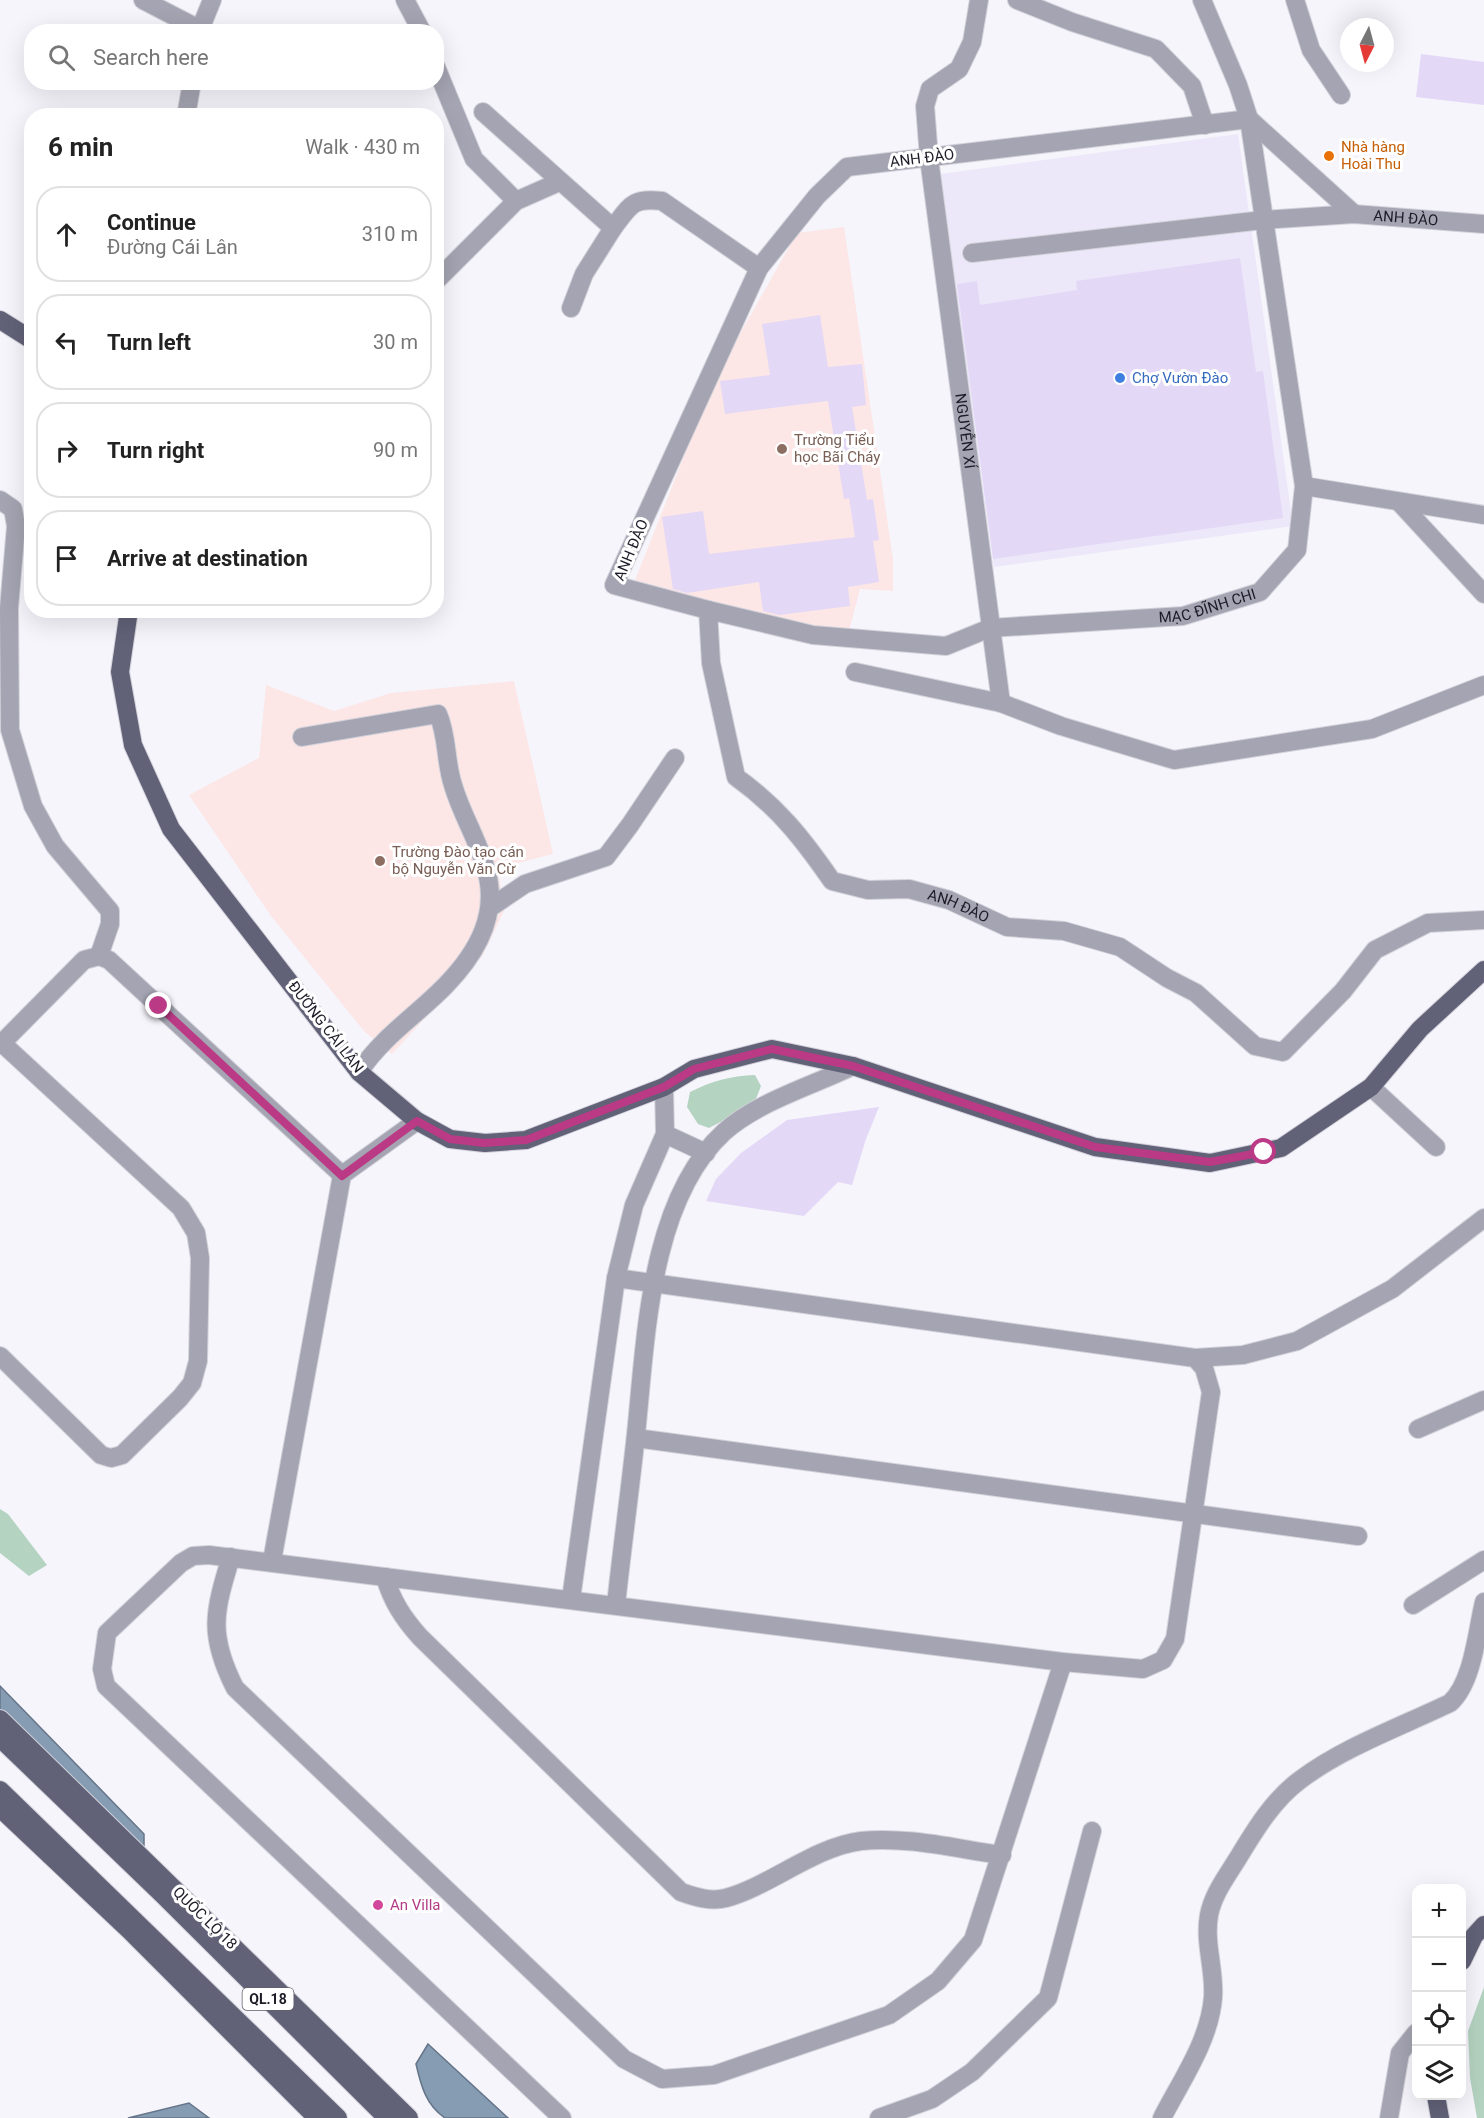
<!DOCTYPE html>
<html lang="en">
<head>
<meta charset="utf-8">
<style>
  :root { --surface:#fff; --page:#f2f2f2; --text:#222; --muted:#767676; --line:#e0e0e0 }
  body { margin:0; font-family:Roboto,sans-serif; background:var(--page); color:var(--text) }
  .controls { position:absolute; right:18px; bottom:18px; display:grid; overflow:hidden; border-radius:12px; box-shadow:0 6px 24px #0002 }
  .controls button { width:54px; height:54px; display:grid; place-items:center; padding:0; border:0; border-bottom:2px solid var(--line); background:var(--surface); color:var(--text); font:30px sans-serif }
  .compass { position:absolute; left:1340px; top:18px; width:54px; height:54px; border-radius:50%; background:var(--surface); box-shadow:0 6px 24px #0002; rotate:186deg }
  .stop { position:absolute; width:18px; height:18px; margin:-14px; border:4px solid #ba3a86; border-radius:50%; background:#fff }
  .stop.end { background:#ba3a86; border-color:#fff; box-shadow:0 2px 6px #0008 }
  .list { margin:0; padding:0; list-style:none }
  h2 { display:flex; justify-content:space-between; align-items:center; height:78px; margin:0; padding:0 24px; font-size:26px }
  h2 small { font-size:20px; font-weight:400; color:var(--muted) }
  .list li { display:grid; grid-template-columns:39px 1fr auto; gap:18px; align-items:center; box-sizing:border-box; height:96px; margin:0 12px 12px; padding:0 12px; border:2px solid var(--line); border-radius:24px }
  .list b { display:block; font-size:22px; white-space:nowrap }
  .list p { margin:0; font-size:20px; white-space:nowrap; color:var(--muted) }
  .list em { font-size:20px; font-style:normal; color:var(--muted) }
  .icon { flex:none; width:33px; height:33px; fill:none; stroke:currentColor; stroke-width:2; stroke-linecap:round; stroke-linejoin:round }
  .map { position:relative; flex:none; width:1484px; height:2118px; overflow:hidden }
  .search { position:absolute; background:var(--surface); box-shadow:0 6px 24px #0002; left:24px; top:24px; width:420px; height:66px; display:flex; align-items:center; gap:15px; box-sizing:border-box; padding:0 21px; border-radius:24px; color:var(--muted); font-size:22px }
  .panel { position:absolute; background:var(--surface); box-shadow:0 6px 24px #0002; left:24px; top:108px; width:420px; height:510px; border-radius:24px }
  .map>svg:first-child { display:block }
  .built { fill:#ece8f9 }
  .education { fill:#fce6e6 }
  .green { fill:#b5d3c1 }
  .water { fill:#859cb3; stroke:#667589; stroke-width:1.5 }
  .building { fill:#e4d8f7 }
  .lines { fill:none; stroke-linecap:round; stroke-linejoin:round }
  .minor-casing { stroke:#d3d2da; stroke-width:20 }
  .major-casing { stroke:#d3d2da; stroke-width:20 }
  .minor { stroke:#a4a4b2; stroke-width:18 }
  .major { stroke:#616178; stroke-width:18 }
  .route { stroke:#ba3a86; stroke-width:8 }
  .food-dot { fill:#e8710a; stroke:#fff; stroke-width:2 }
  .shop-dot { fill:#3f7fe0; stroke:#fff; stroke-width:2 }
  .education-dot { fill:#8d6e63; stroke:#fff; stroke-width:2 }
  .hotel-dot { fill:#d1479c; stroke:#fff; stroke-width:2 }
  .labels { text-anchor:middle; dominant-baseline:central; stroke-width:6; stroke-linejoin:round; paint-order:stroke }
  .shield { fill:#fff; stroke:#625f68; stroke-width:1.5 }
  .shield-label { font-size:14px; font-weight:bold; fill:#1e1b27 }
  .food-label { font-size:15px; fill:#c56008; stroke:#fff; text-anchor:start }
  .street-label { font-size:15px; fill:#1e1b27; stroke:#fff }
  .shop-label { font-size:15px; fill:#366cbe; stroke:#fff; text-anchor:start }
  .education-label { font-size:15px; fill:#785e54; stroke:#fff; text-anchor:start }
  .hotel-label { font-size:15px; fill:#b23c85; stroke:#fff; text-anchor:start }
</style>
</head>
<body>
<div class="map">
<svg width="1484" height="2118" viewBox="0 0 1484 2118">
  <rect width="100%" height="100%" fill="#f6f5fc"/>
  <path class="built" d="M1238,134L1293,526L994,567L940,174Z"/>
  <path class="education" d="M844,227L893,559V591L860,589L849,631L748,614L634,583L715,378L797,233Z
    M514,681L553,854L498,868L504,911L483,955L392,1054L364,1031L271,916L189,795L259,758L266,685L334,711L391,693Z"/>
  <path class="green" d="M755,1075L761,1086L754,1104L709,1128L698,1124L687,1107L690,1092C712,1081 730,1076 755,1075Z
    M0,1509L8,1514L47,1565L29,1576L0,1553Z
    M1484,1987V2118H1477L1470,2078L1468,2031Z"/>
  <path class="water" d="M0,1686L144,1834V1849L0,1711Z
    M428,2044L508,2118H445C426,2105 421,2086 416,2064Z
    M189,2103L209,2118H128Z"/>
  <path class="building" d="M1421,54L1484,62V105L1416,97Z
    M1240,258L1256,372L1263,371L1283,518L993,559L957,284L977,281L980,305L1077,290L1076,281Z
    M820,315L828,367L862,364L866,405L852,407L867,500L873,499L879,540L873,541L879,582L848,587L850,606L779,615L763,611L759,582L687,593L673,589L662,517L703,511L709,554L855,537L849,498L844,499L828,401L725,414L720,381L770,375L762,324Z
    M879,1107L866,1139L852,1185L838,1182L804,1216L706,1201L716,1179L741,1153L787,1120Z"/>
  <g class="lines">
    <defs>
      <g id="minor">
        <path d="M143,0L199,29"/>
        <path d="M405,0L422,32"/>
        <path id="s1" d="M979,0L972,42L959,69L930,89L925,106L929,158L1001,703"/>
        <path d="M1017,0L1072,22L1156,49L1192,86L1205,125"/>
        <path d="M1295,0L1311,50L1341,95"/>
        <path d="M199,32L212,0"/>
        <path d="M436,67L474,159L516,201"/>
        <path d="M483,112L613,228C630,206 632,197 662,201L759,268"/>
        <path d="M186,116L192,82"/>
        <path id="s2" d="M1354,214L1249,119L847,167L817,196L759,268L614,585L708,610L711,663L736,777C778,807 803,839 832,881L868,890L909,889L949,900L1007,927L1064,931L1120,947L1167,978L1196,993L1255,1046L1283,1052L1343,991L1375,950L1428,923L1484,920"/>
        <path id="s3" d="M972,253L1263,220L1354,214L1484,224"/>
        <path d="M436,281L516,201L559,182"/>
        <path d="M571,308L584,274L613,228"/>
        <path d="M1304,486L1484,515"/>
        <path d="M0,500L13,509L16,526L9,608L10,730L33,806L55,846L110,911V924L99,956"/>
        <path d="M1399,502L1484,594"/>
        <path id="s4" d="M708,610L813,635L946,646L990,628L1183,616L1260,592L1297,550L1304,486L1249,119L1238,85L1202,0"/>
        <path d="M855,672L1001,703L1061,726L1174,760L1372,729L1484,685"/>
        <path d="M302,737L438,714C448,737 445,761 453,785C461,813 477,838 485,866C500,912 479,951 446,985C417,1015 383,1036 359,1072"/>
        <path d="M491,907L525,884L606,857L630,825L675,758"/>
        <path d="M0,1045L84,960L99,956L109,960L342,1175"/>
        <path d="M1371,1087L1436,1147"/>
        <path d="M665,1134L706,1153"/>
        <path d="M0,1356L101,1455L111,1458L122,1455L180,1398L192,1383L198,1361L200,1258L196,1233L181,1208L2,1043"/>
        <path d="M1195,1358L1243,1355L1297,1341L1392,1289L1484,1218"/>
        <path d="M1418,1429L1484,1400"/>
        <path d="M636,1438L1358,1536"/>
        <path d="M231,1557C214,1612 208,1635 235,1688L624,2059L662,2079L714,2075L889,2015L938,1981L973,1940L1063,1662"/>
        <path d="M272,1561L342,1175L417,1121"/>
        <path d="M385,1577C392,1601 403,1618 420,1637L681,1892C695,1897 711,1902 726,1898C770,1886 814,1847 861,1841C907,1836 957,1849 1002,1855"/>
        <path d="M571,1599L616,1278L634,1205L665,1134L664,1087"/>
        <path d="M616,1605C622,1548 630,1491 636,1434C646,1339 649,1201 724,1132C757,1102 812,1086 853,1066"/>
        <path d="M1413,1605L1484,1560"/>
        <path d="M562,2118L106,1686L102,1669L107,1633L181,1563L193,1556L209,1555L1063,1662L1143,1669L1163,1660L1175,1639L1211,1392L1204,1368L1195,1358L616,1278"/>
        <path d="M879,2118L932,2099L972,2072L1048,1998L1092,1831"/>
        <path d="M1162,2118C1181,2081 1210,2040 1213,1997C1215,1970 1204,1943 1209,1915C1213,1894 1227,1876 1238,1858C1255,1830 1273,1800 1300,1780C1344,1747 1400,1727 1450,1703C1473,1683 1477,1631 1484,1602"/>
        <path d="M1389,2118L1400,2053L1416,2033"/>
      </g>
      <path id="major" d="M0,320L32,340
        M129,610L120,672L133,745L171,829L359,1072L417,1121L450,1139L485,1143L526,1140L664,1087L694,1069L772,1049L853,1066L1095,1147L1210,1163L1281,1148L1371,1087L1420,1029L1484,970
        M0,1719L409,2118
        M0,1738L163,1895L387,2118
        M0,1790L338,2118
        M0,1808L129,1930L317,2118
        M1462,1961L1474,1936L1484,1925
        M1436,2096L1440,2118"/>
    </defs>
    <use href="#minor" class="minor-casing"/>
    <use href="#major" class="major-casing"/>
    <use href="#minor" class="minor"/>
    <use href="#major" class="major"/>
  </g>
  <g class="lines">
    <path class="route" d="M159,1006L342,1176L417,1121L450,1139L484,1143L526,1140L664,1087L694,1069L772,1049L853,1066L1095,1147L1210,1162L1264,1152"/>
  </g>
  <circle class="food-dot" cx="1329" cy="156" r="6"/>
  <circle class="shop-dot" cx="1120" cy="378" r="6"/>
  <g class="education-dot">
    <circle cx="782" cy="449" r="6"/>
    <circle cx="380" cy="861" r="6"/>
  </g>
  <circle class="hotel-dot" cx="378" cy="1905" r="6"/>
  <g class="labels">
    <rect class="shield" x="242.5" y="1988" width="51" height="22" rx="4.5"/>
    <g class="shield-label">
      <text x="268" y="1999">QL.18</text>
    </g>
    <g class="food-label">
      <text x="1341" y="147">Nhà hàng<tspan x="1341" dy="17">Hoài Thu</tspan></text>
    </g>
    <g class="street-label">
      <text transform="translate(922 158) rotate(-7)">ANH ĐÀO</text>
      <text stroke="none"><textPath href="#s3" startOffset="436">ANH ĐÀO</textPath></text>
      <text stroke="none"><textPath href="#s1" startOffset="453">NGUYỄN XÍ</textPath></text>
      <text transform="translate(631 550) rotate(-67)">ANH ĐÀO</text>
      <text stroke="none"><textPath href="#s4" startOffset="508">MẠC ĐĨNH CHI</textPath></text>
      <text stroke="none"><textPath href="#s2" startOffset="1569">ANH ĐÀO</textPath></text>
      <text transform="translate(326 1027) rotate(52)">ĐƯỜNG CÁI LÂN</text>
      <text transform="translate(205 1918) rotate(44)">QUỐC LỘ 18</text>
    </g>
    <g class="shop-label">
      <text x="1132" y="378">Chợ Vườn Đào</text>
    </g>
    <g class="education-label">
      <text x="794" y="440">Trường Tiểu<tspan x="794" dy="17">học Bãi Cháy</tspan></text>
      <text x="392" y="852">Trường Đào tạo cán<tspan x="392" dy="17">bộ Nguyễn Văn Cừ</tspan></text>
    </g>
    <g class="hotel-label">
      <text x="390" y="1905">An Villa</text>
    </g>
  </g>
</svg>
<div class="controls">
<button>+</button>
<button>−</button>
<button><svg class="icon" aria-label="locate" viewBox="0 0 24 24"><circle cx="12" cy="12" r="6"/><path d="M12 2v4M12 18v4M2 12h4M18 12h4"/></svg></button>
<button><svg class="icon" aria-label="layers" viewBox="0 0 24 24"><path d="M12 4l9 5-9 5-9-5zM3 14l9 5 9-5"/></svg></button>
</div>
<svg class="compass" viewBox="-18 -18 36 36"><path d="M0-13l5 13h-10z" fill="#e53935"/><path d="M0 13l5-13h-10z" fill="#767676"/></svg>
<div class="stop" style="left:1264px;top:1152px"></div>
<div class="stop end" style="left:159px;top:1006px"></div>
<div class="search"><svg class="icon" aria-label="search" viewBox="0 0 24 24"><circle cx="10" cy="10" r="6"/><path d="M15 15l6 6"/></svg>Search here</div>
<section class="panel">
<h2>6 min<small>Walk · 430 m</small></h2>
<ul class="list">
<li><svg class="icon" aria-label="ahead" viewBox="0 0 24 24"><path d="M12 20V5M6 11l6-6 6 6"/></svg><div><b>Continue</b><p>Đường Cái Lân</p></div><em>310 m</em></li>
<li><svg class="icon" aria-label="left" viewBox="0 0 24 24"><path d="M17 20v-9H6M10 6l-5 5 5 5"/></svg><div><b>Turn left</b></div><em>30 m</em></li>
<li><svg class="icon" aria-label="right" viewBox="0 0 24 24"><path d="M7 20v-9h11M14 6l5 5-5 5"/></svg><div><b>Turn right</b></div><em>90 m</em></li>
<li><svg class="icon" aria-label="arrive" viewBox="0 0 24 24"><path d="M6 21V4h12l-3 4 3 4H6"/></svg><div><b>Arrive at destination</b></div></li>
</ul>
</section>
</div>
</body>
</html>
